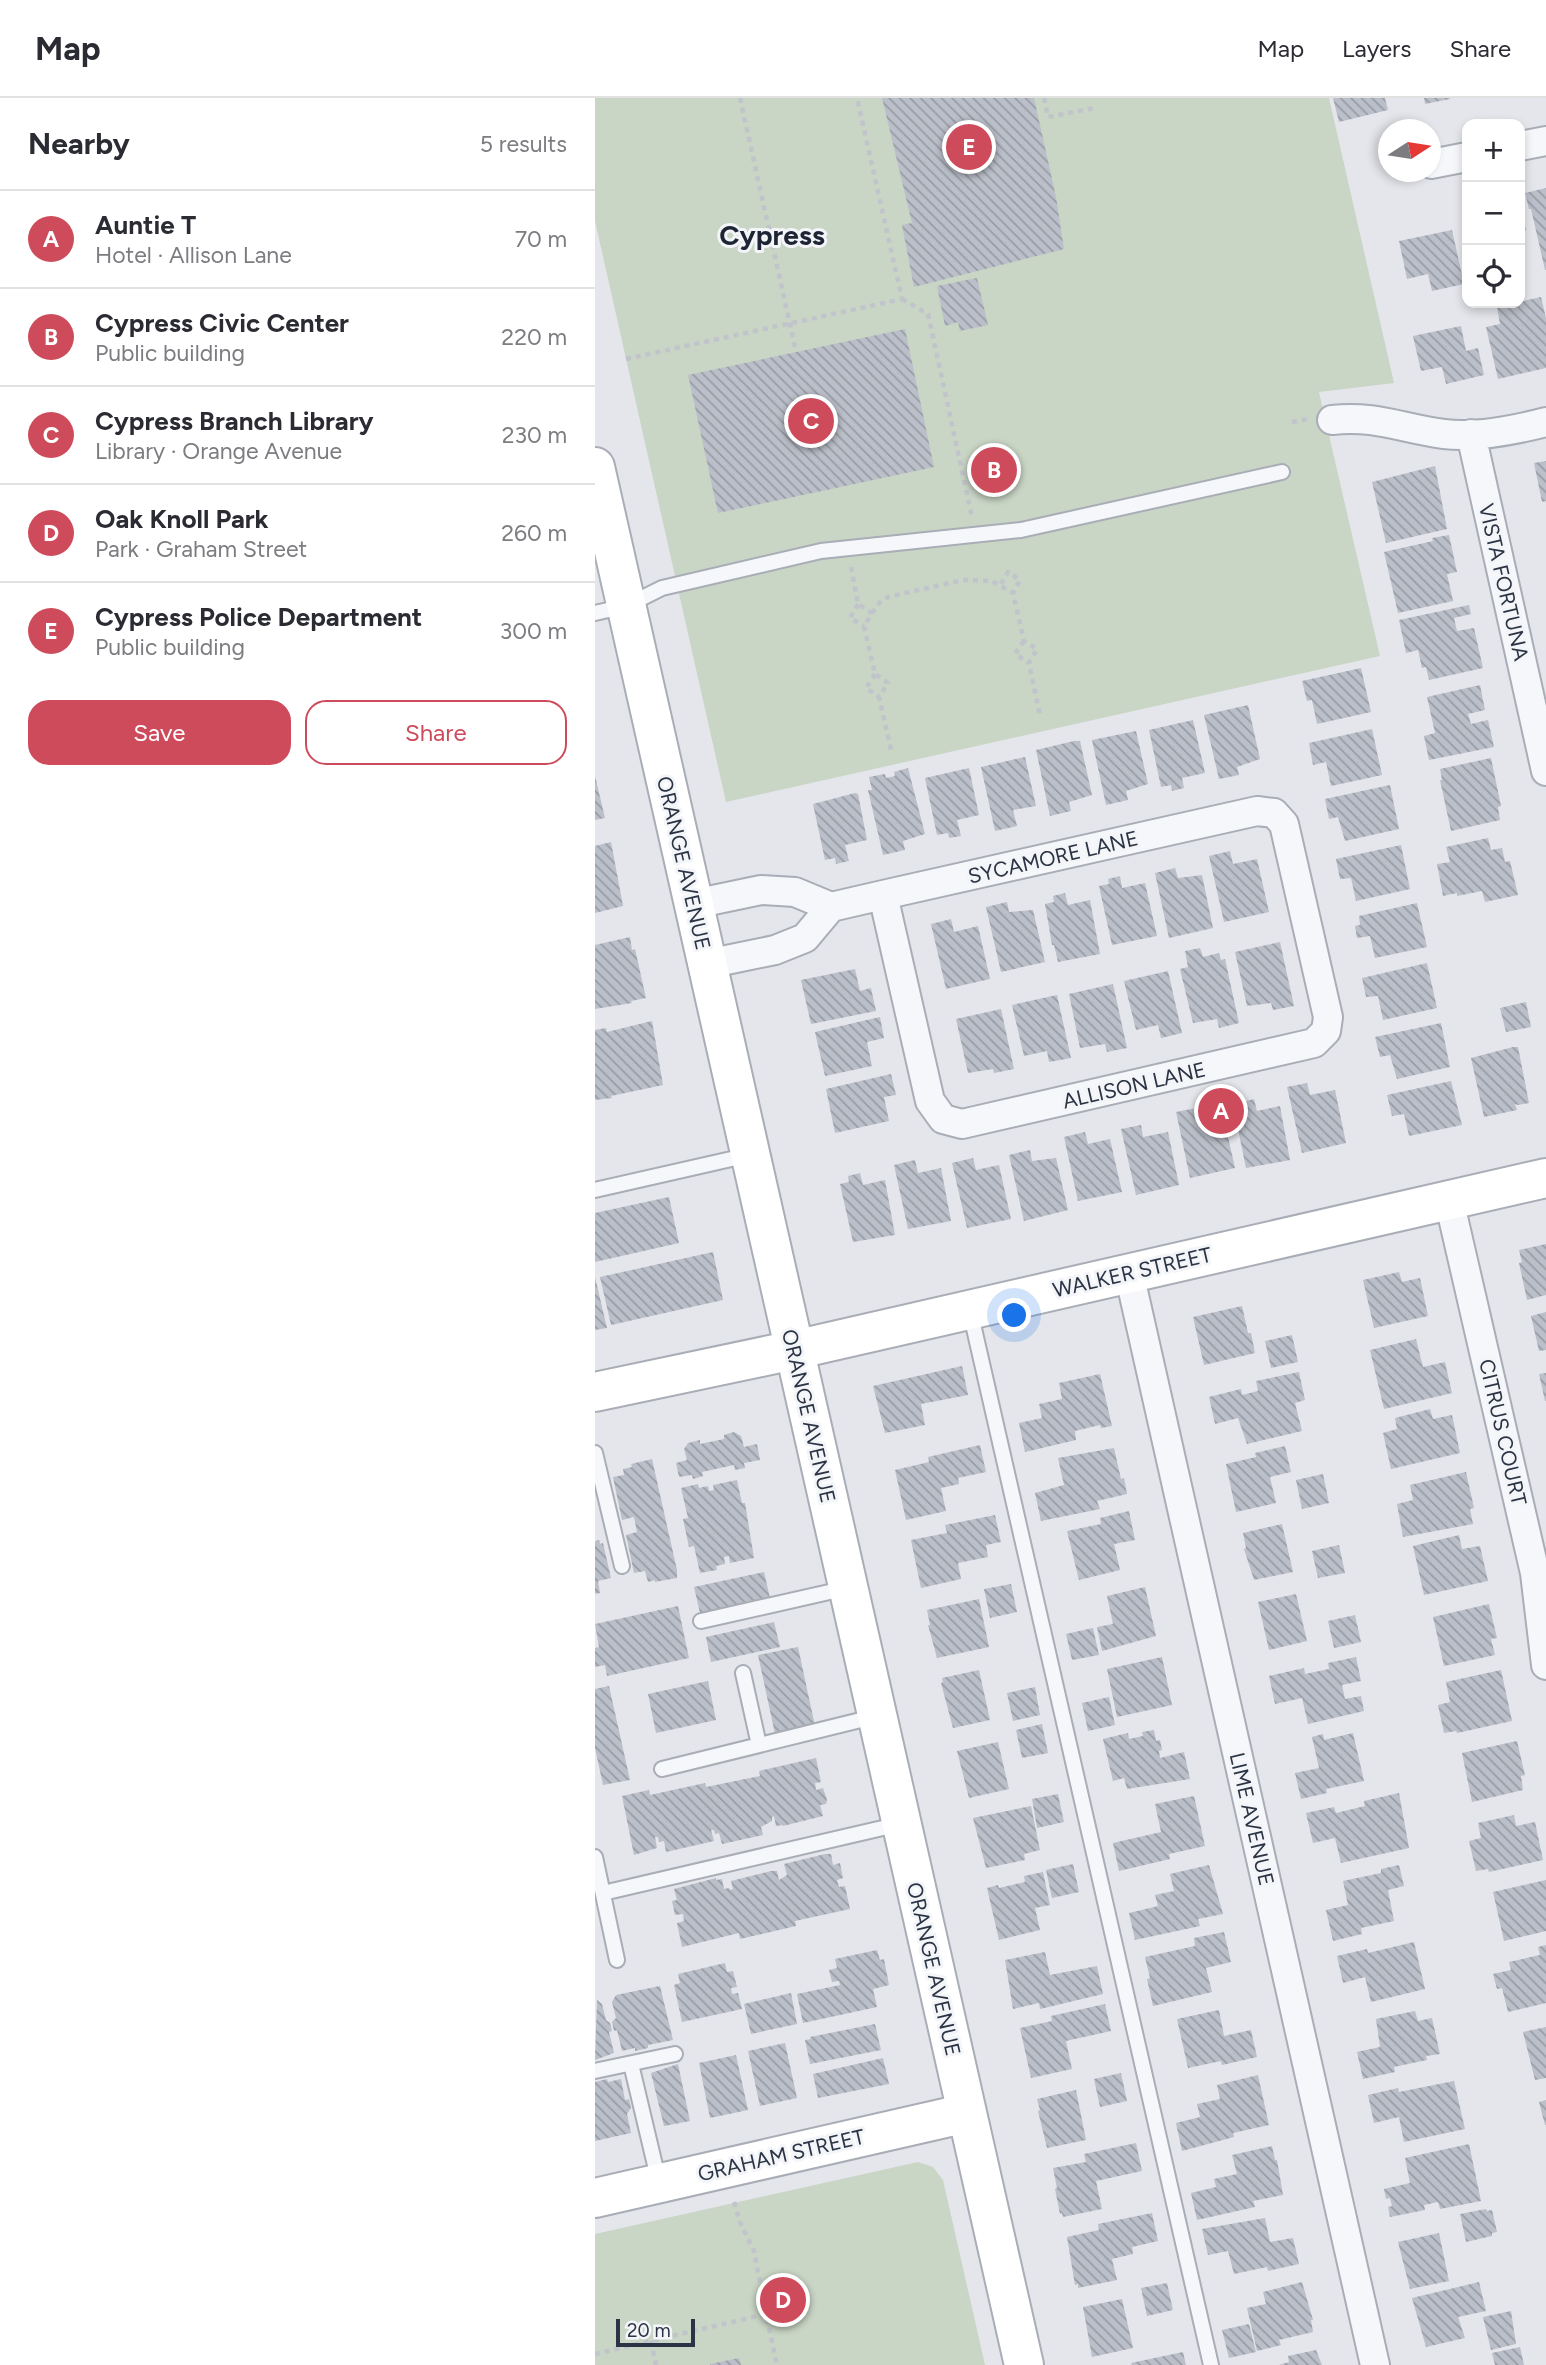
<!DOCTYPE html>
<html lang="en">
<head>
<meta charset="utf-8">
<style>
  :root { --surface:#fff; --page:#f7f7f7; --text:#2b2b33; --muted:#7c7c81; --line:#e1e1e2; --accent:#ce4b5c }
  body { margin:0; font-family:Figtree,sans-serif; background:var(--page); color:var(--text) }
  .controls { position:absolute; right:21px; top:21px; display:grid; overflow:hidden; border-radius:14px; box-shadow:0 4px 10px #0003 }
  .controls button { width:63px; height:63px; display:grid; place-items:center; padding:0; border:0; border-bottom:2px solid var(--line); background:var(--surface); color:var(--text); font:35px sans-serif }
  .compass { position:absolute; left:783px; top:21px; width:63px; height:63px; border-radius:50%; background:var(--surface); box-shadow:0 4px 10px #0003; rotate:78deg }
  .scale { position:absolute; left:21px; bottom:18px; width:79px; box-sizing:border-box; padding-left:7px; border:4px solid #2b3444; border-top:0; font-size:19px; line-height:24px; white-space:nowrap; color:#2b3444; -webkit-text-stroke:5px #f3f5f8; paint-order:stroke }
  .you { position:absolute; left:420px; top:1218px; width:24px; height:24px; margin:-18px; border:5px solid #fff; border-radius:50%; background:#1a73e8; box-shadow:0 0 0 10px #1a73e833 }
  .badge { display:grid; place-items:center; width:46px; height:46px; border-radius:50%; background:var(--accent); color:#fff; font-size:23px; font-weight:700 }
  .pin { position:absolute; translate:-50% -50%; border:4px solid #fff; box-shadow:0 2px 7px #0006 }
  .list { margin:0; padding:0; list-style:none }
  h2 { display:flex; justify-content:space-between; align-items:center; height:91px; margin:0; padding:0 28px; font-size:30px }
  h2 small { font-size:23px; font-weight:400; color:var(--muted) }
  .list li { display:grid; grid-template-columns:46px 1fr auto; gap:21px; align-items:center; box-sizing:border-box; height:98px; padding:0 28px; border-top:2px solid var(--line) }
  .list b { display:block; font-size:26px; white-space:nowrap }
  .list p { margin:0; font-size:23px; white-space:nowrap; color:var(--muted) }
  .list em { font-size:23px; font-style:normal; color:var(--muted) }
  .actions { display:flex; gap:14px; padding:21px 28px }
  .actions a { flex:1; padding:16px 0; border:2px solid var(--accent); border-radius:21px; text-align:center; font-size:24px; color:var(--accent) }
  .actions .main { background:var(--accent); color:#fff }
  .icon { flex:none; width:38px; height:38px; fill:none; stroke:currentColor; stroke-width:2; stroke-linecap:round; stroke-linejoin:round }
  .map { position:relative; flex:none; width:951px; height:2267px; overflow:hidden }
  header { display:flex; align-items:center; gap:42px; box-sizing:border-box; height:98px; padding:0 35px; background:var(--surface); border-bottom:2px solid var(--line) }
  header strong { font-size:33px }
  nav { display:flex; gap:38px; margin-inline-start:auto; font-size:24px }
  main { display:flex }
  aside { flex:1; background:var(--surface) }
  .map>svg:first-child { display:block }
  .green { fill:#c9d5c5 }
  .building { fill:url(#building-back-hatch) }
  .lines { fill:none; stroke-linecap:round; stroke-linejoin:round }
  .lane-casing { stroke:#a9adb6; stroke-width:18 }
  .street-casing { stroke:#a9adb6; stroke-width:32 }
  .secondary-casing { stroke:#a9adb6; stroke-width:42 }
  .path { stroke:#c1c4cb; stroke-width:4.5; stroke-dasharray:5 5; stroke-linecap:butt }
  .lane { stroke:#f6f7fa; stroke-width:14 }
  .street { stroke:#f6f7fa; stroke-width:28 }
  .secondary { stroke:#fff; stroke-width:38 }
  .labels { text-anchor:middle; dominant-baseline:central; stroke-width:6; stroke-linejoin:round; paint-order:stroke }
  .street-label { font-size:21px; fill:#2b3444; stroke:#f3f5f8 }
  .district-label { font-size:28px; font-weight:bold; fill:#1d2535; stroke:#f3f5f8 }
</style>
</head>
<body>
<header>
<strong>Map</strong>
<nav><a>Map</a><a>Layers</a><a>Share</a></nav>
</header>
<main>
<aside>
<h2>Nearby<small>5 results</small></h2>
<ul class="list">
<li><span class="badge">A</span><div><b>Auntie T</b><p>Hotel · Allison Lane</p></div><em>70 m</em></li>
<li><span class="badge">B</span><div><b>Cypress Civic Center</b><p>Public building</p></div><em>220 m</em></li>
<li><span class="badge">C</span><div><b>Cypress Branch Library</b><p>Library · Orange Avenue</p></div><em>230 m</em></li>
<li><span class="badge">D</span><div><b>Oak Knoll Park</b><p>Park · Graham Street</p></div><em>260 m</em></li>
<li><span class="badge">E</span><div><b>Cypress Police Department</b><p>Public building</p></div><em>300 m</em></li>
</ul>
<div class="actions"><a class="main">Save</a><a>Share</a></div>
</aside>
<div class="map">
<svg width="951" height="2267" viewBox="0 0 951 2267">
  <defs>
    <pattern id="building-back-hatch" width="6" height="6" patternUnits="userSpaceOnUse" patternTransform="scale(1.75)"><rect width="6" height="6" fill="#bbbfc9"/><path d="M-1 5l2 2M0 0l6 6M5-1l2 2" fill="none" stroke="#989ca5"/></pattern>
  </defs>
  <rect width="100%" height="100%" fill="#e4e6eb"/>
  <path class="green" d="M0,0H734L799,285L724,294L785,558L131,704L0,123Z
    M323,2064L338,2069L348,2082L390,2267H0V2136Z"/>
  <path class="building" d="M287,0H439L461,99L469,151L319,189L307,127L317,125Z
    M738,0H790L793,12L744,24Z
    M829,0H855V1L830,6Z
    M951,90V172H950L936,111H934L930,95Z
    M925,107L931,132L925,134Z
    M857,132L869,186L837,193L833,176L812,181L804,143Z
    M382,180L393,227L365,233L363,224L350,228L342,188Z
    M946,199L951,220V270L903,281L891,229L905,226L902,209Z
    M866,228L871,253L883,250L889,277L851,286L847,269L826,273L818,238Z
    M310,231L339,369L123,415L93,277Z
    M951,363V403L947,404L939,365Z
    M840,368L852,431L791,445L777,384Z
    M854,437L862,474L852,476L858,503L803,515L789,454L838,443L837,440Z
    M874,507L876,516L859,520L862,533L879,530L888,570L834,582L831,569L827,570L823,552L811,555L804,522Z
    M766,570L776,614L722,626L717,602L712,603L707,583Z
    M885,587L890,612L873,616L876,626L893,622L899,649L834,662L829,638L840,635L832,599Z
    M653,607L665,661L642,669L644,677L624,681L609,617Z
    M598,622L610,675L587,680L589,690L577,693L576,687L566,689L554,632Z
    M777,631L787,677L736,688L731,664L718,667L714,645Z
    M541,633L553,686L531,693L533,702L511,707L497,642Z
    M479,643H485L497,697L474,704L476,713L455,718L441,652Z
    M430,659L441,708L418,712L422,728L400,733L386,669Z
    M896,660L906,708L903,709L905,722L856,733L845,682H847L845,671Z
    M313,670L330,736L308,743L310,752L288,757L273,692H277L274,679L290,676L291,680L300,678L299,674Z
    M374,670L384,717L362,722L366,738L354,740L353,735L342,737L330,680Z
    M0,678L10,720L0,722Z
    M795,687L804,731L750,743L743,719L734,721L730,701Z
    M260,695L263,696L272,742L250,747L254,763L241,766L240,760L230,762L218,706Z
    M893,740L896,752L907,750L910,764L915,763L923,797L890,804L887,793L862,798V795L848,798L842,766L855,764L851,749Z
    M16,744L28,808L0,815V748Z
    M806,747L815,791L761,803L756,780L745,781L741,761Z
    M635,753L638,766L662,761L674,814L629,824L614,758Z
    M580,770L583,780L607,777L618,830L574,840L560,775Z
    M525,778L527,790L550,785L562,838L517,847L504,788L514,786L513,781Z
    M470,795L473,807L495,802L505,856L463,864L459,847H457L450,806L459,804L458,798Z
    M412,804L414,814L438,812L450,864L406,874L391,809Z
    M822,805L832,849L780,860L775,838L762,840L760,828L765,827L764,818Z
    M356,821L359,834L383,828L395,881L351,891L336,826Z
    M35,839L37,852L40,851L51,900L36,903L37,905L0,911V847Z
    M685,844L699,908L678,912L676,905L652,908L640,854Z
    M605,850L608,859L624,855L626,862L630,861L644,925L624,930L622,921L598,925L585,871L593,869L590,853Z
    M832,865L842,910L788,922L783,898L771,899L767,880Z
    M260,871L265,893L276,890L281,913L216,926L206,882Z
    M573,873L587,935L566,940L563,927L541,932L529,883Z
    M518,886L532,950L512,954L510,946L485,950L474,896Z
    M462,897L476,960L454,964L452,953L429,958L417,907Z
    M931,904L936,929L911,934L905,910Z
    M406,911L419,971L399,975L398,971L373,975L361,921Z
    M285,919L289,940L272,944L277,968L230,978L220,934Z
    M57,923L68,987L16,998L17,1000L0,1002V932L11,930L12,934Z
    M846,925L855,969L802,981L795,957L785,959L780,939Z
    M918,949H923L934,1005L923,1007L920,1006L922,1012L889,1019L876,960Z
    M296,976L301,997L289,999L294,1023L240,1035L231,991Z
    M856,983L867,1027L814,1038L809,1016L797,1018L792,997Z
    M712,985L715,997L740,992L751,1045L707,1055L692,989Z
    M659,1001L662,1013L685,1008L695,1062L651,1070L639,1012L648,1009L647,1004Z
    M601,1010L604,1022L628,1017L640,1070L595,1080L581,1014Z
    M546,1027L548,1039L573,1034L584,1087L541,1097L526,1031Z
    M490,1034L493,1046L515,1041L527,1094L483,1103L469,1039Z
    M435,1052L437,1063L461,1060L473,1112L429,1123L414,1057Z
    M378,1060L381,1072L404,1067L416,1121L372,1130L357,1065Z
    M320,1062L323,1075L346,1070L356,1123L313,1131L299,1067Z
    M265,1075L268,1087L290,1082L300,1137L258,1144L245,1086L254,1084L253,1078Z
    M74,1099L84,1145L0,1164V1115Z
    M951,1146V1197L932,1202L924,1165L927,1164L924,1152Z
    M118,1154L128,1202L16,1227L5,1179Z
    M804,1174L807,1184L825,1180L833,1218L779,1230L768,1182Z
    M0,1179L12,1230L0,1232Z
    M647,1208L653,1235H656L660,1255L609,1267L598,1219Z
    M951,1214V1252L944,1253L936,1218Z
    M697,1237L703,1264L676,1270L670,1243Z
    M821,1241L828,1269L850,1264L857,1295L789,1311L775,1252Z
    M367,1268L373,1297L326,1306L330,1327L290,1335L278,1288Z
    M704,1274L710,1302L700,1305L707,1333L652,1346L643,1320L620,1326L614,1299L646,1291L647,1297L663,1293L661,1283Z
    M951,1275V1303H950L944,1276Z
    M505,1276L517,1328L506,1330L505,1327L480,1333L481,1342L430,1354L424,1325L447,1320L444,1306L467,1301L464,1285Z
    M835,1311L838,1321L857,1317L865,1355L796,1371L788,1335L802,1331L800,1320Z
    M139,1334L146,1338L149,1349L162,1346L165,1362L149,1365L150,1370L140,1372L139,1367L107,1374L108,1378L98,1381L97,1377L84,1379L81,1365L92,1362L89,1351L93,1345L105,1342V1346L129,1341V1337Z
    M385,1347L391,1374L363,1380L364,1386L346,1390L351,1413L311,1422L300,1372L334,1364L333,1359Z
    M690,1348L696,1374L675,1379L681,1405L641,1414L631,1366L661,1359L660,1355Z
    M519,1350L526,1381L529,1380L532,1396L502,1403L505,1411L446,1423L440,1395L469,1387L463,1360Z
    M57,1361L82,1472V1480L60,1484V1482L53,1484L50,1473L39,1475L31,1437L42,1434L39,1419L27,1422L18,1379L29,1377L28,1371L37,1369L36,1366Z
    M871,1374L879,1410L875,1411L878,1426L808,1439L802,1406L818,1402L815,1387Z
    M728,1376L734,1405L707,1411L701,1382Z
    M142,1382L147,1405H150L159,1460L135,1465L134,1458L129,1459L130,1466L121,1468L122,1472L105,1475L99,1448L94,1449L88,1421L93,1420L86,1390L103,1386L104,1390L113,1388L114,1393L119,1392L118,1387Z
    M534,1413L540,1442L519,1446L525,1472L484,1482L472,1433L506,1426L505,1420Z
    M400,1417L406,1444L391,1447L393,1459L363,1465L366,1481L326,1490L316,1442L352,1435L350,1427Z
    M687,1426L698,1474L659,1482L649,1451L651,1450L648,1435Z
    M864,1437L867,1451L885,1448L893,1483L829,1497L818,1448Z
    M4,1442L5,1446L8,1445L16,1480L3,1483L5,1495L0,1496V1443Z
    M744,1447L750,1475L723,1480L717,1453Z
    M169,1474L175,1500L105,1515L99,1489Z
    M416,1486L422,1514L395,1520L389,1491Z
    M550,1489L561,1538L507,1553L502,1529L518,1526L512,1498Z
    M701,1496L712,1543L674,1552L663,1504Z
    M384,1501L394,1549L342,1560L333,1527H335L332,1512Z
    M894,1506L902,1540L896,1541L900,1557L849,1568L838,1519Z
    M83,1508L94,1560L12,1578L10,1567L0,1569V1550L4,1549L0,1526Z
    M760,1517L766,1544L739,1550L733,1523Z
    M179,1524L185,1549L116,1564L111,1539Z
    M498,1530L504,1557L477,1562L471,1536Z
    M203,1549L220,1628L180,1636L163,1557Z
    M567,1559L577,1607L522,1619L512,1571Z
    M761,1559L766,1583L747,1587L750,1601L766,1598L769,1613L713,1626L707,1600L680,1606L674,1578L709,1570L710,1576L734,1571L733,1565Z
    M384,1572L395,1622L358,1630L346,1585L348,1584L347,1580Z
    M906,1572L917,1623L862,1635L861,1633L849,1635L843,1607L855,1604L851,1584Z
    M113,1583L121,1622L61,1635L53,1596Z
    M14,1588L35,1682L8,1687L0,1650V1591Z
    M440,1589L445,1617L418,1623L412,1595Z
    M514,1599L520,1627L493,1633L487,1605Z
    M447,1626L453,1655L427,1660L421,1632Z
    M559,1632L561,1643L565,1642L567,1652L564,1653L565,1660L589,1654L595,1681L532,1691L529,1680L518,1683L508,1641L533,1635L534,1641L548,1638L547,1634Z
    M758,1635L769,1683L731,1691L732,1695L706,1701L700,1675L724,1670L717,1639L728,1636L729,1642Z
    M922,1643L930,1677L926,1678L928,1692L877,1704L867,1655Z
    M403,1644L414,1691L374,1700L362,1653Z
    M221,1660L226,1684L220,1685L221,1692L228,1690L232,1702L231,1706L225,1707L228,1718L188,1728L187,1727L181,1728L179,1718L177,1719V1723L166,1729L168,1737L127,1746L124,1735L120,1736L119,1732H116L119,1743L71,1754L69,1743L64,1744L63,1739H60L62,1750L39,1757L27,1698L54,1692L55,1697L110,1685L111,1689L165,1678L164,1673Z
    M804,1695L814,1750L746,1765L740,1740L718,1745L711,1715L739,1709L741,1715L770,1708L769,1703Z
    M463,1696L469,1724L442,1730L437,1701Z
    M599,1698L610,1748L574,1756L575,1761L524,1773L518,1745L566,1734L560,1706Z
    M436,1708L445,1752L429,1756L430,1762L391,1770L378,1720Z
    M919,1717L921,1728L940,1724L948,1762L894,1774L893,1771L881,1773L874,1743L886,1740L883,1725Z
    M230,1756H236L238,1767L245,1765L248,1780L242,1782L244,1789L250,1788L255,1811L200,1823L201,1828L145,1841L144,1835L87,1849L82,1825L89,1823L88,1816L80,1817L77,1803L82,1802L79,1791L121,1780V1782L127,1781L129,1791L134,1790L135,1792L138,1791L136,1783L176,1773H182L184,1782L192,1777L189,1766Z
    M478,1766L484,1794L457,1800L451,1772Z
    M614,1767L628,1816L603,1821L605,1828L540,1842L534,1815L563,1808L560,1797L579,1793L575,1776Z
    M804,1767L809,1788L793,1792L799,1823L766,1830L767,1836L738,1843L731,1812L753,1807L748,1783L786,1775V1771Z
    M448,1774L455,1807L440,1810L445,1832L404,1842L392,1790L403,1787L404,1790L430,1784L429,1778Z
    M951,1782V1833L909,1843L898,1794Z
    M629,1834L636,1864L611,1870L617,1894L558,1908L552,1881L555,1880L550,1859L600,1848L599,1840Z
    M819,1844L830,1891L776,1904L770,1879L748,1885L742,1858L772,1851L773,1855Z
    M951,1847V1905L913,1914L907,1890L902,1891L898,1876L916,1872L914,1864L945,1857L943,1849Z
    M282,1852L285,1862L289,1861L294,1887L278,1891L282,1909L208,1925L202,1896L245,1887L244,1883L237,1884L234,1872L242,1870L240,1861Z
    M450,1854L455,1877L502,1868L508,1896L445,1911L444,1905L418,1911L410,1862Z
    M130,1865L132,1874L138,1873L142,1889L136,1890L137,1896L143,1895L147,1911L87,1924L79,1887L85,1885L83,1876Z
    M65,1888L78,1942L53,1947V1950L40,1953V1950L27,1953L22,1932L19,1933L17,1924L21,1920L17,1904L21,1897Z
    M196,1895L202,1926L156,1936L149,1906Z
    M2,1902L7,1906L11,1922L15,1925L17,1933L14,1934L19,1955L0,1962Z
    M510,1906L516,1933L471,1943L477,1971L436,1980L425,1930L457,1923L456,1918Z
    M624,1912L629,1938L656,1932L662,1959L627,1967L626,1963L593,1970L582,1921Z
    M820,1913L823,1923L837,1920L845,1956L831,1958L832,1962L799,1969L800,1974L768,1981L762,1954L785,1949L781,1921Z
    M280,1926L286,1952L215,1966L210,1942L216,1941L215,1939Z
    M951,1929V1980L940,1982L928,1934Z
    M190,1945L202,2000L165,2008L153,1953Z
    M141,1957L153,2012L115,2020L104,1965Z
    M288,1960L294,1986L223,2000L218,1976Z
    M83,1966L95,2023L69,2028L56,1975Z
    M526,1975L532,2003L505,2009L499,1981Z
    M663,1977L674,2027L638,2035L639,2039L587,2053L581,2025L605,2019L602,2006L625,2001L622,1987Z
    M12,1981L13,1984L26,1981L30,2002L34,2001L36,2010L32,2016L36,2035L0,2043V1984Z
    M859,1983L870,2031L809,2044L804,2019L779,2025L773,1997L803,1990L804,1994Z
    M481,1992L491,2042L452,2050L443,2013L445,2012L442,2001Z
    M951,2002V2027H950L944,2004Z
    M541,2045L547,2073L501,2083L507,2111L468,2119L467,2115L465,2116L460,2091L462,2090L458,2070L491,2064L489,2056Z
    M874,2046L886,2103L845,2111L843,2104L829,2107L830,2112L795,2119L793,2109L797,2108L795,2100L791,2101L789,2091L815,2085L810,2060Z
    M677,2048L680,2062H682L688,2097L658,2103L660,2109L602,2122L596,2095L621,2089L619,2081L642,2076L637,2057Z
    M891,2111L892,2113L897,2112L902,2134L897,2135V2138L871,2144L865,2116Z
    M557,2115L563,2143L537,2149L538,2156L517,2161L522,2182L483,2190V2186L480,2187L472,2139L504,2132L503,2126Z
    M670,2120L675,2144L698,2140L704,2166L673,2173L672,2169L639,2176L633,2153L613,2157L607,2131Z
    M844,2135L854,2183L815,2191L803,2144Z
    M707,2184L718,2222H716L718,2234L684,2242L686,2247L662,2253L652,2210L671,2206L668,2194Z
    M884,2184L891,2213L863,2219L870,2240L831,2249L817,2200Z
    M572,2185L578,2212L552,2218L546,2190Z
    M527,2201L538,2250L497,2259L488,2209Z
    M916,2213L921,2246L896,2252L888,2219Z
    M654,2226L661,2254L634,2260L627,2232Z
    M925,2249L929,2267H900L897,2255Z
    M721,2252L727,2267H684L694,2264L693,2258Z
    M588,2254L591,2267H537L536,2265Z
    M144,2260L146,2267H115V2266Z"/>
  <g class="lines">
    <defs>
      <path id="lane" d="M0,515L31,508L67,490L226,453L426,432L687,374
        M0,1092L154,1057
        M375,1213L616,2267
        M0,1355L27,1468
        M106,1523L252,1490
        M148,1575L164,1647
        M67,1671L282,1618
        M0,1759L22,1862
        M8,1795L305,1726
        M36,1966L64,2084
        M0,1973L80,1956"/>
      <path id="street" d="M925,48L951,43
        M836,66L872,59
        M737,322C781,317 808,331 849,336C881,340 920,332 951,324
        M876,336L951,673
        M99,806L166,792L200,794L236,809L288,797L662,713L679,715L689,726L733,919L731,933L719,945L367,1026L348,1021L335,1003L288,797
        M112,866L180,852L210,840L236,809
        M854,1102L940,1475L951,1567
        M534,1175L780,2267"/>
      <path id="secondary" d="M0,369L429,2267
        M0,1294L199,1252L951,1080
        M0,2100L372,2015"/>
    </defs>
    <use href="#lane" class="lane-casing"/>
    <use href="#street" class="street-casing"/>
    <use href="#secondary" class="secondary-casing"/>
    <path class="path" d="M145,0L201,254
      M449,0L453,19L499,10
      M307,201L333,216L377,419
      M31,261L307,201L262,0
      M697,324L713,321
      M256,469L263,506L277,515L269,528L280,576L293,585L284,599L297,656
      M406,486L413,474L425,482L418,495
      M263,506L255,520L269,528
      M277,515L286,503L293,499L368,482L397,483L418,495L429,543L442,551L434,565L445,618
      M429,543L420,556L434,565
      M280,576L271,590L284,599
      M139,2104L145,2124L159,2153L171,2216
      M56,2243L61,2267
      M0,2256L171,2216L182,2267"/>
    <use href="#lane" class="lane"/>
    <use href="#street" class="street"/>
    <use href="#secondary" class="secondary"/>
  </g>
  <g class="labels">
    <g class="street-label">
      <text transform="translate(909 484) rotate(77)">VISTA FORTUNA</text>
      <text transform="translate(458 759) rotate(-13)">SYCAMORE LANE</text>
      <text transform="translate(89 765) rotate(77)">ORANGE AVENUE</text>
      <text transform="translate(539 987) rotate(-13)">ALLISON LANE</text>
      <text transform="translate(537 1174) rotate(-13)">WALKER STREET</text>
      <text transform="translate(214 1318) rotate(77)">ORANGE AVENUE</text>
      <text transform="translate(908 1334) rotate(77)">CITRUS COURT</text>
      <text transform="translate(657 1721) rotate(77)">LIME AVENUE</text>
      <text transform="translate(339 1871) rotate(77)">ORANGE AVENUE</text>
      <text transform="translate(186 2057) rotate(-13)">GRAHAM STREET</text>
    </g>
    <g class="district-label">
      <text x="177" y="137">Cypress</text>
    </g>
  </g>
</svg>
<div class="controls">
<button>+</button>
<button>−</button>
<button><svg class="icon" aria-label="locate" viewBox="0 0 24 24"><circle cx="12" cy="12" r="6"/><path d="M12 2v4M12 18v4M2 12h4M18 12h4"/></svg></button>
</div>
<svg class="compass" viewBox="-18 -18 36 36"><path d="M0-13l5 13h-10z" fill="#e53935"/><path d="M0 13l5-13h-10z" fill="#7c7c81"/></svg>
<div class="scale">20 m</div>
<div class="you"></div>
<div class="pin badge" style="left:626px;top:1013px">A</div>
<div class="pin badge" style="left:399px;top:372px">B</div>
<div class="pin badge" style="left:216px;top:323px">C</div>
<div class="pin badge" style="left:188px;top:2202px">D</div>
<div class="pin badge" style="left:374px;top:49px">E</div>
</div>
</main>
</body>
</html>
